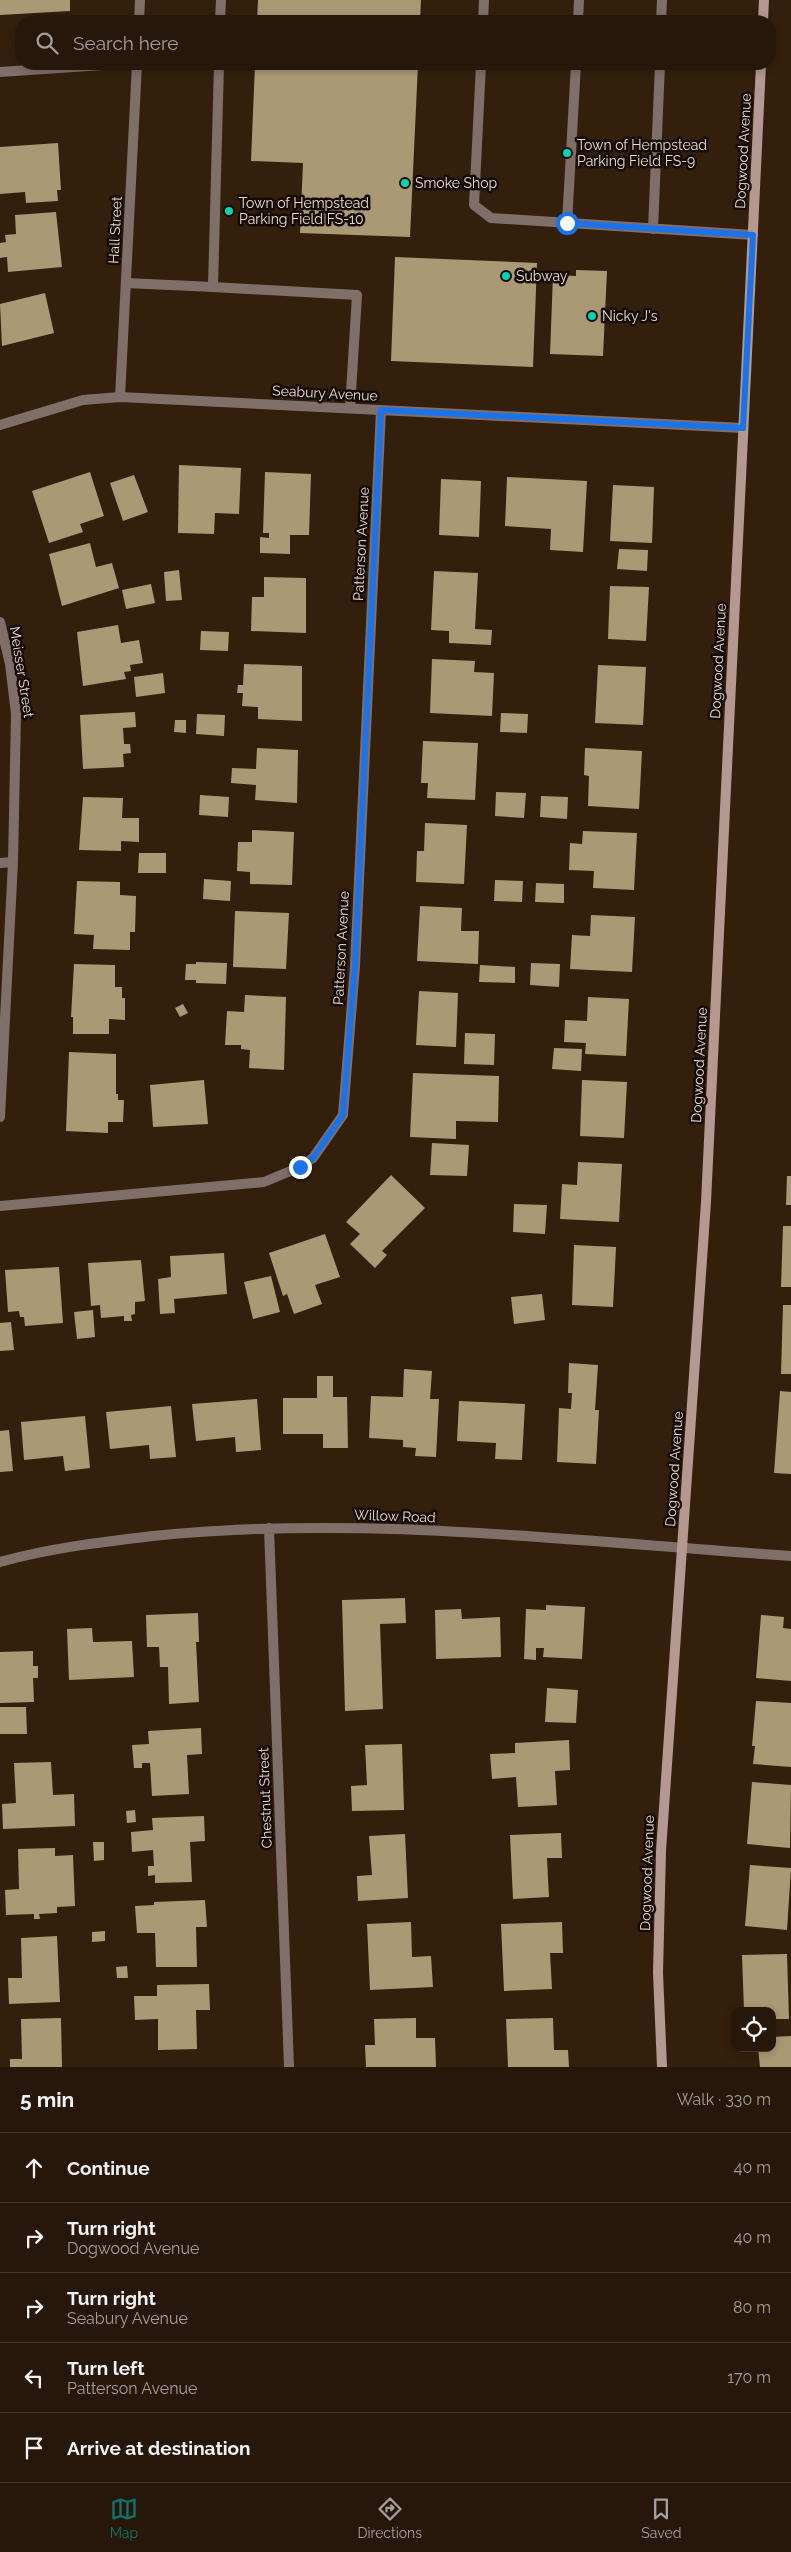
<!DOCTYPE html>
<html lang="en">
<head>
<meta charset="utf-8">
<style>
  :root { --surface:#27170a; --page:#2f2013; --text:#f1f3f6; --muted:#a49f9c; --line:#43362b; --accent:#0f766e }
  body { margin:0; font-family:Raleway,sans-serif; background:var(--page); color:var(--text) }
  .controls { position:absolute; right:15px; bottom:15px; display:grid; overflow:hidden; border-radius:10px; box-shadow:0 2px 8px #0003 }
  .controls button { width:45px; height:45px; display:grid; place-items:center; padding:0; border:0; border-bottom:1px solid var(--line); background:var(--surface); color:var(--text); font:25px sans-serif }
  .stop { position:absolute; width:15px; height:15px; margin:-11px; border:4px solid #1a73e8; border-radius:50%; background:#fff }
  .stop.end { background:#1a73e8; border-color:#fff; box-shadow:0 1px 5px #0008 }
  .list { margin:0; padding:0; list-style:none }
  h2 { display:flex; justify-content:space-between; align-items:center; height:65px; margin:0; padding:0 20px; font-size:21px }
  h2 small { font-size:16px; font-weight:400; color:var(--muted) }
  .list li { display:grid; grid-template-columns:32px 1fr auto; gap:15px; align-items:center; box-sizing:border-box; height:70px; padding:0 20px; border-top:1px solid var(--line) }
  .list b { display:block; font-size:19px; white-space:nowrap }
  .list p { margin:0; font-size:16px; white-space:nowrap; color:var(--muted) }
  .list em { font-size:16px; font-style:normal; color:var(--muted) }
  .icon { flex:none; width:28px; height:28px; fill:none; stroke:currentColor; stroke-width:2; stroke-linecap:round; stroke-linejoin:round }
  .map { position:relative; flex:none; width:791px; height:2067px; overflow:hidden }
  .search { position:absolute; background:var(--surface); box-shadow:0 2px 8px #0003; left:15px; right:15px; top:15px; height:55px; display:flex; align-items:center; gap:12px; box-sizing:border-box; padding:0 18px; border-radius:20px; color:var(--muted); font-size:19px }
  .sheet { height:415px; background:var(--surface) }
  nav { display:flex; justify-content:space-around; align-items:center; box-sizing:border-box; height:70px; border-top:1px solid var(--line); background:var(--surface); font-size:14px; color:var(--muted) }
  nav a { display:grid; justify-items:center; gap:2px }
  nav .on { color:var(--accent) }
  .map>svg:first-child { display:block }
  .building { fill:#ab9975 }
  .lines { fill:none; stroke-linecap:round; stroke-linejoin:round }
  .lane { stroke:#806e69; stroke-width:10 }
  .street { stroke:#806e69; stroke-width:10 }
  .secondary { stroke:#b59890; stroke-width:10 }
  .route { stroke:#1a73e8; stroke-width:6 }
  .poi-dot { fill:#02d5b6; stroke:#150b05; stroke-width:2 }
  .labels { text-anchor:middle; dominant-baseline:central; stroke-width:5; stroke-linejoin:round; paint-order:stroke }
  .poi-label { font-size:14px; fill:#e9dbd0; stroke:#150b05; text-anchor:start }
  .street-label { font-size:14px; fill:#e9dbd0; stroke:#150b05 }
</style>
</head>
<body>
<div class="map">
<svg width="791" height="2067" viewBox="0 0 791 2067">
  <rect width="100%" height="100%" fill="#341f0d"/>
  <path class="building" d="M0,0H70V11L0,15Z
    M258,0H421L420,21H257Z
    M255,64H418L410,237L300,233L303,163L251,161Z
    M58,143L61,190H57L58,201L26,203L25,192L0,194V147Z
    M56,212L62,267L8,272L7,257L0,258V243L6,242L5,235L16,234L15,215Z
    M395,257L537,263L533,367L391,361Z
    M576,270L607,271L603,356L550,354L553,275L576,276Z
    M45,293L54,333L2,346L0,304Z
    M179,465L241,468L239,514L215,513L214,534L178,533Z
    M90,472L104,516L80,524L83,532L49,543L32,491Z
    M265,472L311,474L309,535H290V554L260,553V537L269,538V533H263Z
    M134,475L148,512L123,521L110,483Z
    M507,477L587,481L583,552L550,550L551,529L505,526Z
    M441,479L481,481L479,537L439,535Z
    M613,485L654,487L652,543L610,541Z
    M90,543L96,567L112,563L119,588L62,606L49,554Z
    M619,549L648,550L647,571L617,569Z
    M179,570L182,600L166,601L164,572Z
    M434,571L478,573L475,629L492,630L491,645L449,643V631L431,630Z
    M264,577L306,578V633L251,631L252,597H264Z
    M151,584L155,603L126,609L122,590Z
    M610,586L649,587L646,641L608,639Z
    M118,625L121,643L139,640L143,663L130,665L131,671L124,672L126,679L83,686L77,632Z
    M201,631L229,632L228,651L200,650Z
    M432,659L475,661L474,672L494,673L492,716L430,713Z
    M244,664L302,666V721L258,719V707L242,706L243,693H237L238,685H243Z
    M598,665L646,667L643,725L595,723Z
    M163,673L165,693L136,697L134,677Z
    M135,712L136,727L123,728L124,744H130L131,753L123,754L124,767L83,769L80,715Z
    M501,713L528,714L527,733L500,732Z
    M197,714L225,715L224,736L196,734Z
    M175,720H186V733L174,732Z
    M423,741L478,743L475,800L427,798L428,783H421Z
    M257,748L298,750L297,803L255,800L256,785L231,783L232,768L256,769Z
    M585,748L642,751L639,809L588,806L589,776L584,775Z
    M496,792L526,793L524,818L495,816Z
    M200,795L229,797L228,817L199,815Z
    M541,796L568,797L567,819L540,817Z
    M83,797L123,798L122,818H139V842L121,841V851L79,850Z
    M425,823L467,825L464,884L416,882L417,851H424Z
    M252,830L294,832L292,885L250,884V872L237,871L238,842H252Z
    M583,831L637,833L634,890L593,888L594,871L569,870L570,843L582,844Z
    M139,853H166V873H138Z
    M204,879L231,881L230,901L203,899Z
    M495,880L523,881L522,902L494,901Z
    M77,881L120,882V895L136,896L135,932H130V950L93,949L94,935L74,934Z
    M536,883L564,884V903L535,902Z
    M420,906L462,908L461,931H479L478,964L417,961Z
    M235,911L289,913L286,969L233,967Z
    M591,915L635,917L632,972L570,969L572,935L590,936Z
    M196,962L227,963L226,984L196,983V980H185L186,964H196Z
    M531,963L560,964L559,987L530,985Z
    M74,964L115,965V987H122V998H125V1020L109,1019V1034H73V1017H71Z
    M480,965L515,967V983L479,982Z
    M419,991L458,993L456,1047L416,1045Z
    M245,995L286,997L284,1070L249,1068L250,1050L241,1049V1045H225L227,1011L244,1012Z
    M588,997L629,999L626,1056L585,1054L586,1043L564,1042L565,1020L587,1021Z
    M183,1004L188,1013L180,1017L175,1008Z
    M465,1033L495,1034L494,1065L464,1064Z
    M554,1048L582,1049L581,1071L552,1069Z
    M69,1052L116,1054V1094H118V1100H124L123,1122H108V1133L66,1131Z
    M413,1073L499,1076L498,1122L456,1121V1139L410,1137Z
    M204,1080L208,1124L153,1127L150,1085Z
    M582,1080L627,1082L624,1138L580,1136Z
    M432,1143L469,1145L467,1176L430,1175Z
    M578,1162L622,1164L619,1222L560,1219L562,1184L577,1185Z
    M391,1175L425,1208L382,1251L387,1255L375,1268L350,1244L360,1234L346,1222Z
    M787,1176H791V1205H786Z
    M514,1204L547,1205L545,1234L513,1232Z
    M783,1226H791V1287H781Z
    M325,1234L340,1277L315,1285L322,1304L294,1314L287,1294L283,1296L269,1253Z
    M574,1245L616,1247L613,1307L572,1305Z
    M224,1253L227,1294L174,1299L175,1313L160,1314L158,1279L171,1277L170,1256Z
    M141,1260L145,1301L135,1302V1314L131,1315L132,1321H124V1316L101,1318L100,1305L91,1306L88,1263Z
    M59,1267L63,1323L25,1326L24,1317H20L19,1311L8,1312L5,1270Z
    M271,1276L280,1312L253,1319L244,1282Z
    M542,1294L545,1320L514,1324L511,1297Z
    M783,1305H791V1374H781Z
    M93,1310L95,1337L77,1339L74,1312Z
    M11,1322L14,1350L0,1351V1323Z
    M569,1363L598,1365L595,1410H599L596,1464L557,1462L559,1408L571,1409L572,1393H568Z
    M404,1369L432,1371L430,1399H439L436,1457L415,1456L416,1448L403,1447V1440L369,1438L371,1396L403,1397Z
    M317,1376H333V1397H347L348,1448H323V1434H283V1398H317Z
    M780,1391L791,1392V1474L774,1473Z
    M257,1399L261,1450L236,1452L235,1437L196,1441L192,1404Z
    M459,1401L525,1404L522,1460L495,1459L496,1443L457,1441Z
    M171,1406L176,1457L150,1459L149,1445L110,1449L106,1412Z
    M85,1416L90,1468L65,1471L63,1456L24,1460L21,1422Z
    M9,1430L13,1471L0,1472V1431Z
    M405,1598L406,1623L380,1624L383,1709L345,1711L342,1600Z
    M546,1605L585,1607L582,1659L543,1657L544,1648H536V1660L524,1659L526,1609L546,1610Z
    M461,1609L462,1619L500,1617L501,1657L436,1659L435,1610Z
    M198,1613L199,1642H196L199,1702L169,1704L168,1667H160L159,1647H147L146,1615Z
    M761,1615L784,1617L783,1628L791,1629V1681L756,1678Z
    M92,1628L93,1642L132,1641L134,1677L69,1680L67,1629Z
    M33,1651V1666H38V1678H33L34,1702L0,1703V1652Z
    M547,1688L578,1690L576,1723L545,1722Z
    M756,1701L791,1703V1767L753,1764L755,1746H752Z
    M0,1707H26L27,1734H0Z
    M201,1728L202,1754L187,1755L189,1794L152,1796L150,1763H142V1768H134L132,1745L149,1744L148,1731Z
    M569,1740L570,1770L555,1771L557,1805L518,1807L516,1777L492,1779L490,1754L515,1753V1743Z
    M402,1744L404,1810L352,1811L351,1786L367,1785L365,1745Z
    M51,1762L53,1795L74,1794L75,1826L3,1829L2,1804L16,1803L14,1763Z
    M752,1782L791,1785L790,1848L747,1844Z
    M135,1810L136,1822L127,1823L126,1811Z
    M204,1816L205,1841L190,1842L192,1882L155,1883V1875L148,1876V1866H154L153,1850L132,1852L131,1832L153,1830L152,1818Z
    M561,1833L562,1858H547L549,1897L513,1899L510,1835Z
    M405,1834L408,1898L358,1901L357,1876L372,1875L369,1836Z
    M93,1842H104V1860L94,1861Z
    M55,1848V1856L73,1855L75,1906L57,1907V1913L39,1914L40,1919H34V1914L6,1915L5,1890L19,1889L18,1849Z
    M750,1865L791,1868L787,1930L745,1926Z
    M205,1900L207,1927H196L197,1967H156L155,1933H137L135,1906L154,1905V1902Z
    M411,1922L412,1957L431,1956L433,1987L370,1990L367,1924Z
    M562,1922L563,1953H550L552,1989L504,1991L501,1924Z
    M105,1931V1941L92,1942V1932Z
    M57,1936L60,2002L9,2004L8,1978H22L21,1938Z
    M787,1954L789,2019H772V2011H744L742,1955Z
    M127,1966L128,1978H117L116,1967Z
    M209,1984L210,2010H196L197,2049L158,2050V2019L135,2020L134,1996H157V1985Z
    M61,2018L62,2067H10V2059H22L21,2019Z
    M416,2018V2038H435L436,2067H366L365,2045H375L374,2019Z
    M553,2018L554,2050H568L569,2067H508L506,2019Z
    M791,2036V2067H760L758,2048H772V2037Z"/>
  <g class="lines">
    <path class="lane" d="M220,21L221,0
      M483,21L484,0
      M578,21L579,0
      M661,21L662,0
      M481,64L474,205L491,218L753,235
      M567,223L576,64
      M653,229L660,64
      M126,283L213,287L219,64
      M213,287L357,295L350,408"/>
    <path class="street" d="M139,21L140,0
      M0,72L118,64
      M120,397L137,64
      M0,425L83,400L120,397L743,428
      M0,622L10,664L16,714L13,862L0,1117
      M0,863L13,862
      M0,1206L264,1182L300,1167L313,1158L343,1115L355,966L381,410
      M269,1528L289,2067
      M0,1562C50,1548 102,1542 153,1536C365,1514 579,1542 791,1556"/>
    <path class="secondary" d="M763,21L764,0
      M662,2067L658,1973L661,1851L706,1202L761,64"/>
  </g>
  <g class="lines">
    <path class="route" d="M300,1167L313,1158L343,1115L355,966L381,410L743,428L753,235L567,223"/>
  </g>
  <g class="poi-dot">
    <circle cx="567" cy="153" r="5"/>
    <circle cx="405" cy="183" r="5"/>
    <circle cx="229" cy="211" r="5"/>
    <circle cx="506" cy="276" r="5"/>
    <circle cx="592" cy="316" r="5"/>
  </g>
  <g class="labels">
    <g class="poi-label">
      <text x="577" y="145">Town of Hempstead<tspan x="577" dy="16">Parking Field FS-9</tspan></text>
      <text x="415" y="183">Smoke Shop</text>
      <text x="239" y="203">Town of Hempstead<tspan x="239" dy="16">Parking Field FS-10</tspan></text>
      <text x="516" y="276">Subway</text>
      <text x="602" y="316">Nicky J's</text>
    </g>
    <g class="street-label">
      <text transform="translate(743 151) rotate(-87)">Dogwood Avenue</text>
      <text transform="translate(115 230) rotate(-87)">Hall Street</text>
      <text transform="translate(325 393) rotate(3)">Seabury Avenue</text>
      <text transform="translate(361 544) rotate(-87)">Patterson Avenue</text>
      <text transform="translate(718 661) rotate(-87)">Dogwood Avenue</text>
      <text transform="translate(22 672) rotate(81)">Meisser Street</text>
      <text transform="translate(341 948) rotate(-87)">Patterson Avenue</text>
      <text transform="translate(699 1065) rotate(-87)">Dogwood Avenue</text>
      <text transform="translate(674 1469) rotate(-86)">Dogwood Avenue</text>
      <text transform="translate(395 1516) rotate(2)">Willow Road</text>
      <text transform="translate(265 1798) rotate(-92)">Chestnut Street</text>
      <text transform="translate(647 1873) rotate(-88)">Dogwood Avenue</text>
    </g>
  </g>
</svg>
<div class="controls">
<button><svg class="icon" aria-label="locate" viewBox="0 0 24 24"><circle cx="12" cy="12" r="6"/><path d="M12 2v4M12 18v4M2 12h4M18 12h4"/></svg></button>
</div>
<div class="stop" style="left:567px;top:223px"></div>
<div class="stop end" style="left:300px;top:1167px"></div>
<div class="search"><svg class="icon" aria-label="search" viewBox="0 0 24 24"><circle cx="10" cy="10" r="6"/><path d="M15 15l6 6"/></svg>Search here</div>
</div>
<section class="sheet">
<h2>5 min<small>Walk · 330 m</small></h2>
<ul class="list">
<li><svg class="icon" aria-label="ahead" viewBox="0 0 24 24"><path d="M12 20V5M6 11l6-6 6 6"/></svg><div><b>Continue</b></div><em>40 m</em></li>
<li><svg class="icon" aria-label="right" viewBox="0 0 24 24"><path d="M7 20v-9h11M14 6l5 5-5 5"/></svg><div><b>Turn right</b><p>Dogwood Avenue</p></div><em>40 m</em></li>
<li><svg class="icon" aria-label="right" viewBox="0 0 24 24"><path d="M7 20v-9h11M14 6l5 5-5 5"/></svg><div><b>Turn right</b><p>Seabury Avenue</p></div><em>80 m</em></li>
<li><svg class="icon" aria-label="left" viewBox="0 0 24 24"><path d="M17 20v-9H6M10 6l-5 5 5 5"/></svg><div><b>Turn left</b><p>Patterson Avenue</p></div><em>170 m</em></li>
<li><svg class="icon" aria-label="arrive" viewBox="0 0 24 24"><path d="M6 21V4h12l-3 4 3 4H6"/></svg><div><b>Arrive at destination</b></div></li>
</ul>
</section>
<nav>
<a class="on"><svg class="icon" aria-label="map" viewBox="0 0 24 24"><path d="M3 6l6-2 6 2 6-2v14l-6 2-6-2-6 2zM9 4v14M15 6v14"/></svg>Map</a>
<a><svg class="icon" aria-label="directions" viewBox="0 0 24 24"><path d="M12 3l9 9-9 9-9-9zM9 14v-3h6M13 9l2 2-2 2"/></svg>Directions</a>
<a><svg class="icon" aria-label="saved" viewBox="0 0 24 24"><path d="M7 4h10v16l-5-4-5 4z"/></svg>Saved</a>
</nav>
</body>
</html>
